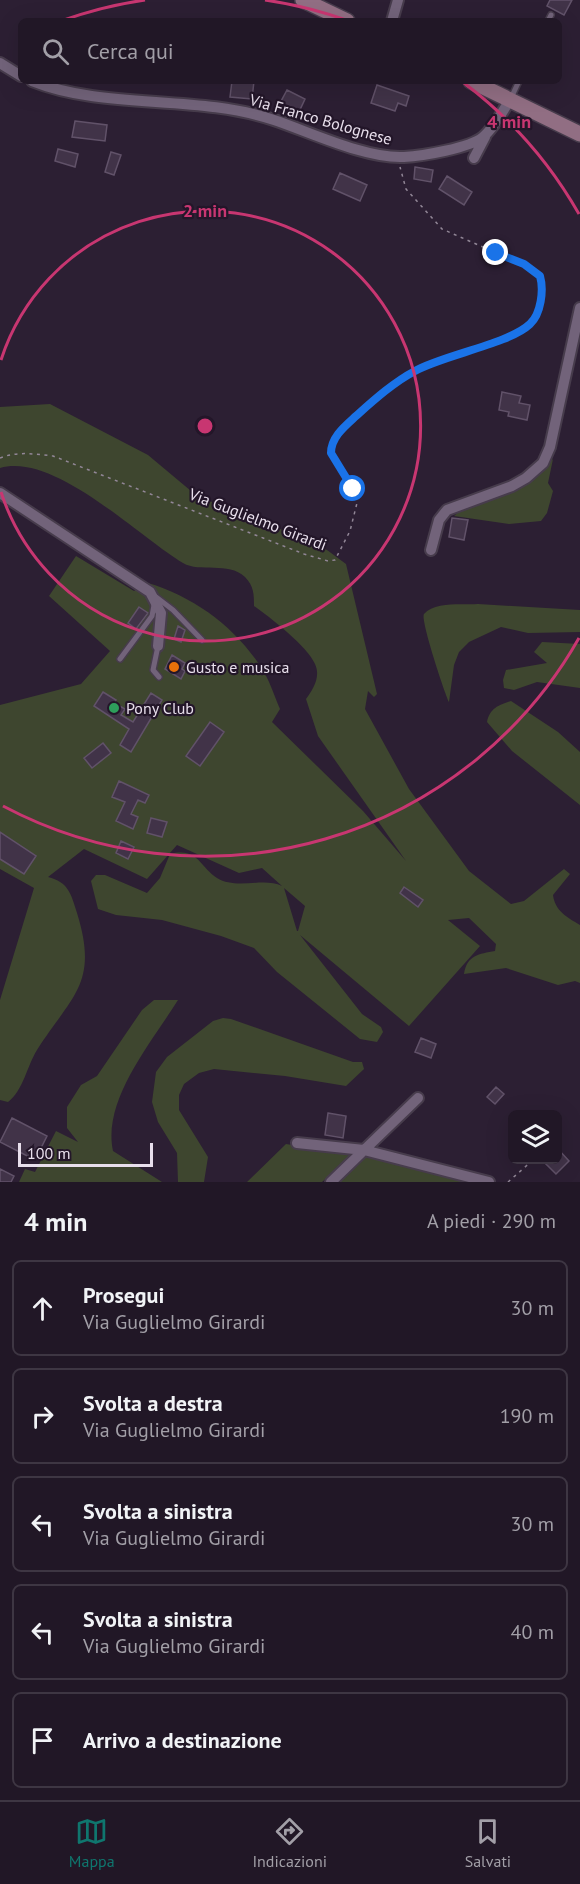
<!DOCTYPE html>
<html lang="it">
<head>
<meta charset="utf-8">
<style>
  :root { --surface:#211726; --page:#2d2432; --text:#f1f3f6; --muted:#a29fa7; --line:#3e3643; --accent:#0f766e }
  body { margin:0; font-family:"PT Sans",sans-serif; background:var(--page); color:var(--text) }
  .controls { position:absolute; right:18px; bottom:18px; display:grid; overflow:hidden; border-radius:9px; box-shadow:0 6px 24px #0002 }
  .controls button { width:54px; height:54px; display:grid; place-items:center; padding:0; border:0; border-bottom:2px solid var(--line); background:var(--surface); color:var(--text); font:30px sans-serif }
  .scale { position:absolute; left:18px; bottom:15px; width:135px; box-sizing:border-box; padding-left:6px; border:3px solid #e8dfec; border-top:0; font-size:16px; line-height:21px; white-space:nowrap; color:#e8dfec; -webkit-text-stroke:4px #231629; paint-order:stroke }
  .stop { position:absolute; width:18px; height:18px; margin:-14px; border:4px solid #1a73e8; border-radius:50%; background:#fff }
  .stop.end { background:#1a73e8; border-color:#fff; box-shadow:0 2px 6px #0008 }
  .list { margin:0; padding:0; list-style:none }
  h2 { display:flex; justify-content:space-between; align-items:center; height:78px; margin:0; padding:0 24px; font-size:26px }
  h2 small { font-size:20px; font-weight:400; color:var(--muted) }
  .list li { display:grid; grid-template-columns:39px 1fr auto; gap:18px; align-items:center; box-sizing:border-box; height:96px; margin:0 12px 12px; padding:0 12px; border:2px solid var(--line); border-radius:9px }
  .list b { display:block; font-size:22px; white-space:nowrap }
  .list p { margin:0; font-size:20px; white-space:nowrap; color:var(--muted) }
  .list em { font-size:20px; font-style:normal; color:var(--muted) }
  .icon { flex:none; width:33px; height:33px; fill:none; stroke:currentColor; stroke-width:2; stroke-linecap:round; stroke-linejoin:round }
  .map { position:relative; flex:none; width:580px; height:1182px; overflow:hidden }
  .search { position:absolute; background:var(--surface); box-shadow:0 6px 24px #0002; left:18px; right:18px; top:18px; height:66px; display:flex; align-items:center; gap:15px; box-sizing:border-box; padding:0 21px; border-radius:9px; color:var(--muted); font-size:22px }
  .sheet { height:618px; background:var(--surface) }
  nav { display:flex; justify-content:space-around; align-items:center; box-sizing:border-box; height:84px; border-top:2px solid var(--line); background:var(--surface); font-size:16px; color:var(--muted) }
  nav a { display:grid; justify-items:center; gap:3px }
  nav .on { color:var(--accent) }
  .map>svg:first-child { display:block }
  .green { fill:#3e462f; fill-rule:evenodd }
  .building { fill:#413348; stroke:#615269; stroke-width:1.5 }
  .lines { fill:none; stroke-linecap:round; stroke-linejoin:round }
  .service-casing { stroke:#473c4c; stroke-width:8 }
  .minor-casing { stroke:#473c4c; stroke-width:14 }
  .secondary-casing { stroke:#473c4c; stroke-width:18 }
  .path { stroke:#928797; stroke-width:1.5; stroke-dasharray:3 4.5; stroke-linecap:butt }
  .service { stroke:#72637a; stroke-width:5 }
  .minor { stroke:#72637a; stroke-width:10 }
  .secondary { stroke:#916e83; stroke-width:15 }
  .route { stroke:#1a73e8; stroke-width:8 }
  .ring { fill:none; stroke:#c83671; stroke-width:3 }
  .food-dot { fill:#e8710a; stroke:#231629; stroke-width:2 }
  .leisure-dot { fill:#2e9e5b; stroke:#231629; stroke-width:2 }
  .labels { text-anchor:middle; dominant-baseline:central; stroke-width:4.5; stroke-linejoin:round; paint-order:stroke }
  .street-label { font-size:16px; fill:#e8dfec; stroke:#231629 }
  .poi-label { font-size:16px; fill:#e8dfec; stroke:#231629; text-anchor:start }
  .centre { fill:#c83671; stroke:#231629; stroke-width:3 }
  .ring-label { font-size:18px; text-anchor:middle; font-weight:bold; fill:#c83671; stroke:#231629; stroke-width:4.5; stroke-linejoin:round; paint-order:stroke }
</style>
</head>
<body>
<div class="map">
<svg width="580" height="1182" viewBox="0 0 580 1182">
  <rect width="100%" height="100%" fill="#2c1f33"/>
  <path class="green" d="M50,404L148,455L197,496L290,533L327,550L346,564L377,694L374,697L368,691L365,709L409,789L469,871L511,904L524,901L564,869L570,874L553,895C555,911 567,917 580,925V983L575,981L558,985L506,968L464,974C467,955 479,954 495,951L496,944L469,918L448,920L480,946L409,1026L300,935L362,1014L381,1027L383,1032L377,1042L360,1039L277,972L254,948L221,936L162,920L116,915L98,909L91,881L96,875H105L147,893L160,878L170,854C198,847 199,866 217,878C236,890 264,877 282,886L262,868L239,873L177,845L147,879L84,849L48,877C68,882 71,893 77,913C99,984 72,995 37,1050C27,1066 23,1091 8,1102L0,1100V1000L34,888L0,869V705L81,684L110,651L49,596L76,556L134,591L148,583C194,597 234,626 261,667C269,679 274,695 280,709L272,722L363,811L406,861L318,736L306,699C313,689 321,677 315,664C308,647 270,617 254,606C254,595 254,586 245,577C228,561 200,573 183,563C138,536 54,452 0,468V407ZM284,888L305,906L298,931H297Z
    M553,459L548,483L553,491L547,513L541,521L509,524L454,516L462,509L527,482Z
    M478,604L580,610V632L528,633L501,627L469,642L459,652L454,665L449,702C444,691 420,619 424,614C435,601 463,605 478,604Z
    M542,642L580,644V688L537,682L514,690L504,688L503,680L506,670L547,663L534,652Z
    M511,701L558,732L580,752V805L512,751L487,722C490,708 499,705 511,701Z
    M154,1000H178C152,1042 102,1100 113,1151L162,1182H19L25,1169L35,1172L56,1131L78,1142L67,1128V1107L81,1085L97,1076L142,1010Z
    M223,1018L231,1019L353,1062H362L364,1069L346,1086L285,1076L214,1069L199,1073L184,1084L179,1095V1110L208,1157L204,1182H178L177,1153L158,1122L152,1102L156,1072L167,1057L213,1021Z
    M286,1144L353,1155L322,1182H247Z
    M364,1155L468,1182H338Z"/>
  <path class="building" d="M550,0H572L564,15L547,6Z
    M232,81H254L252,99L230,97Z
    M377,85L409,96L406,106L398,103L395,111L371,103Z
    M287,90L305,99L298,114L279,105Z
    M75,121L107,125L105,141L72,137Z
    M58,149L78,154L75,167L55,161Z
    M111,152L121,155L114,175L105,172Z
    M415,167L433,170L431,182L414,179Z
    M340,173L367,185L360,201L333,189Z
    M447,176L472,192L464,205L439,189Z
    M502,392L521,396L519,403L530,405L527,420L508,416L509,412L499,410Z
    M452,518L468,520L464,540L449,537Z
    M139,607L148,613L136,629L128,623Z
    M178,626L185,630L181,642L174,639Z
    M172,655L185,663L182,669L185,671L181,679L165,669Z
    M103,692L116,700L114,703L125,709L121,715L133,722L151,693L162,700L131,752L120,745L129,729L94,706Z
    M210,722L224,732L200,766L186,756Z
    M103,743L111,753L92,768L84,758Z
    M119,781L149,795L145,803L138,800L131,814L138,817L133,829L116,821L125,802L112,797Z
    M151,818L167,822L162,837L147,833Z
    M0,832L36,856L24,874L0,859Z
    M121,841L134,847L128,859L116,853Z
    M404,887L423,900L418,907L400,893Z
    M421,1038L436,1044L431,1058L415,1052Z
    M496,1087L504,1094L495,1104L487,1097Z
    M328,1113L346,1116L343,1138L325,1135Z
    M12,1118L47,1136L35,1160L0,1142Z
    M558,1149L569,1161L556,1174L546,1164L551,1160H558Z
    M0,1169L14,1176L11,1182H0Z"/>
  <g class="lines">
    <defs>
      <path id="service" d="M548,21L551,15
        M511,98L519,81
        M156,597L173,610L202,640
        M158,646L153,670L159,677
        M120,659L152,616L154,605"/>
      <path id="minor" d="M392,21L398,0
        M0,63L21,76
        M32,81C104,110 197,94 274,120C310,132 366,159 404,157C422,156 470,148 483,137C494,128 502,112 510,100
        M474,158L485,137
        M0,493L150,592L161,613L158,646
        M431,550L439,520L447,510L512,486L526,478L543,463L550,447L580,308
        M297,1143L364,1150L489,1182
        M331,1182L418,1098"/>
      <path id="secondary" d="M303,0L347,21
        M471,81L580,134"/>
    </defs>
    <use href="#service" class="service-casing"/>
    <use href="#minor" class="minor-casing"/>
    <use href="#secondary" class="secondary-casing"/>
    <path class="path" d="M0,458C17,451 35,454 53,456L304,554L328,561L335,560L350,531L357,503L353,489L333,458L331,450L334,440L363,409L415,370L526,328C541,315 548,286 535,270L442,229L406,189L400,167
      M558,1138L559,1137
      M508,1182L533,1160"/>
    <use href="#service" class="service"/>
    <use href="#minor" class="minor"/>
    <use href="#secondary" class="secondary"/>
  </g>
  <g class="lines">
    <path class="route" d="M353,489L331,453C331,437 345,426 356,416C374,400 394,382 415,371C443,355 509,344 530,324C541,314 544,290 540,276L524,264L496,253"/>
  </g>
  <g class="ring">
    <path d="M1 360A215 215 0 1 1 1 492"/>
    <path d="M579 638A430 430 0 0 1 3 806M61 21A430 430 0 0 1 145 0M265 0A430 430 0 0 1 349 21M464 83A430 430 0 0 1 579 214"/>
  </g>
  <circle class="food-dot" cx="174" cy="667" r="6"/>
  <circle class="leisure-dot" cx="114" cy="708" r="6"/>
  <g class="labels">
    <g class="street-label">
      <text transform="translate(321 119) rotate(16)">Via Franco Bolognese</text>
      <text transform="translate(258 519) rotate(21)">Via Guglielmo Girardi</text>
    </g>
    <g class="poi-label">
      <text x="186" y="667">Gusto e musica</text>
      <text x="126" y="708">Pony Club</text>
    </g>
  </g>
  <circle cx="205" cy="426" r="9" class="centre"/>
  <g class="ring-label">
    <text x="509" y="128">4 min</text>
    <text x="205" y="217">2 min</text>
  </g>
</svg>
<div class="controls">
<button><svg class="icon" aria-label="layers" viewBox="0 0 24 24"><path d="M12 4l9 5-9 5-9-5zM3 14l9 5 9-5"/></svg></button>
</div>
<div class="scale">100 m</div>
<div class="stop" style="left:353px;top:489px"></div>
<div class="stop end" style="left:496px;top:253px"></div>
<div class="search"><svg class="icon" aria-label="search" viewBox="0 0 24 24"><circle cx="10" cy="10" r="6"/><path d="M15 15l6 6"/></svg>Cerca qui</div>
</div>
<section class="sheet">
<h2>4 min<small>A piedi · 290 m</small></h2>
<ul class="list">
<li><svg class="icon" aria-label="ahead" viewBox="0 0 24 24"><path d="M12 20V5M6 11l6-6 6 6"/></svg><div><b>Prosegui</b><p>Via Guglielmo Girardi</p></div><em>30 m</em></li>
<li><svg class="icon" aria-label="right" viewBox="0 0 24 24"><path d="M7 20v-9h11M14 6l5 5-5 5"/></svg><div><b>Svolta a destra</b><p>Via Guglielmo Girardi</p></div><em>190 m</em></li>
<li><svg class="icon" aria-label="left" viewBox="0 0 24 24"><path d="M17 20v-9H6M10 6l-5 5 5 5"/></svg><div><b>Svolta a sinistra</b><p>Via Guglielmo Girardi</p></div><em>30 m</em></li>
<li><svg class="icon" aria-label="left" viewBox="0 0 24 24"><path d="M17 20v-9H6M10 6l-5 5 5 5"/></svg><div><b>Svolta a sinistra</b><p>Via Guglielmo Girardi</p></div><em>40 m</em></li>
<li><svg class="icon" aria-label="arrive" viewBox="0 0 24 24"><path d="M6 21V4h12l-3 4 3 4H6"/></svg><div><b>Arrivo a destinazione</b></div></li>
</ul>
</section>
<nav>
<a class="on"><svg class="icon" aria-label="map" viewBox="0 0 24 24"><path d="M3 6l6-2 6 2 6-2v14l-6 2-6-2-6 2zM9 4v14M15 6v14"/></svg>Mappa</a>
<a><svg class="icon" aria-label="directions" viewBox="0 0 24 24"><path d="M12 3l9 9-9 9-9-9zM9 14v-3h6M13 9l2 2-2 2"/></svg>Indicazioni</a>
<a><svg class="icon" aria-label="saved" viewBox="0 0 24 24"><path d="M7 4h10v16l-5-4-5 4z"/></svg>Salvati</a>
</nav>
</body>
</html>
